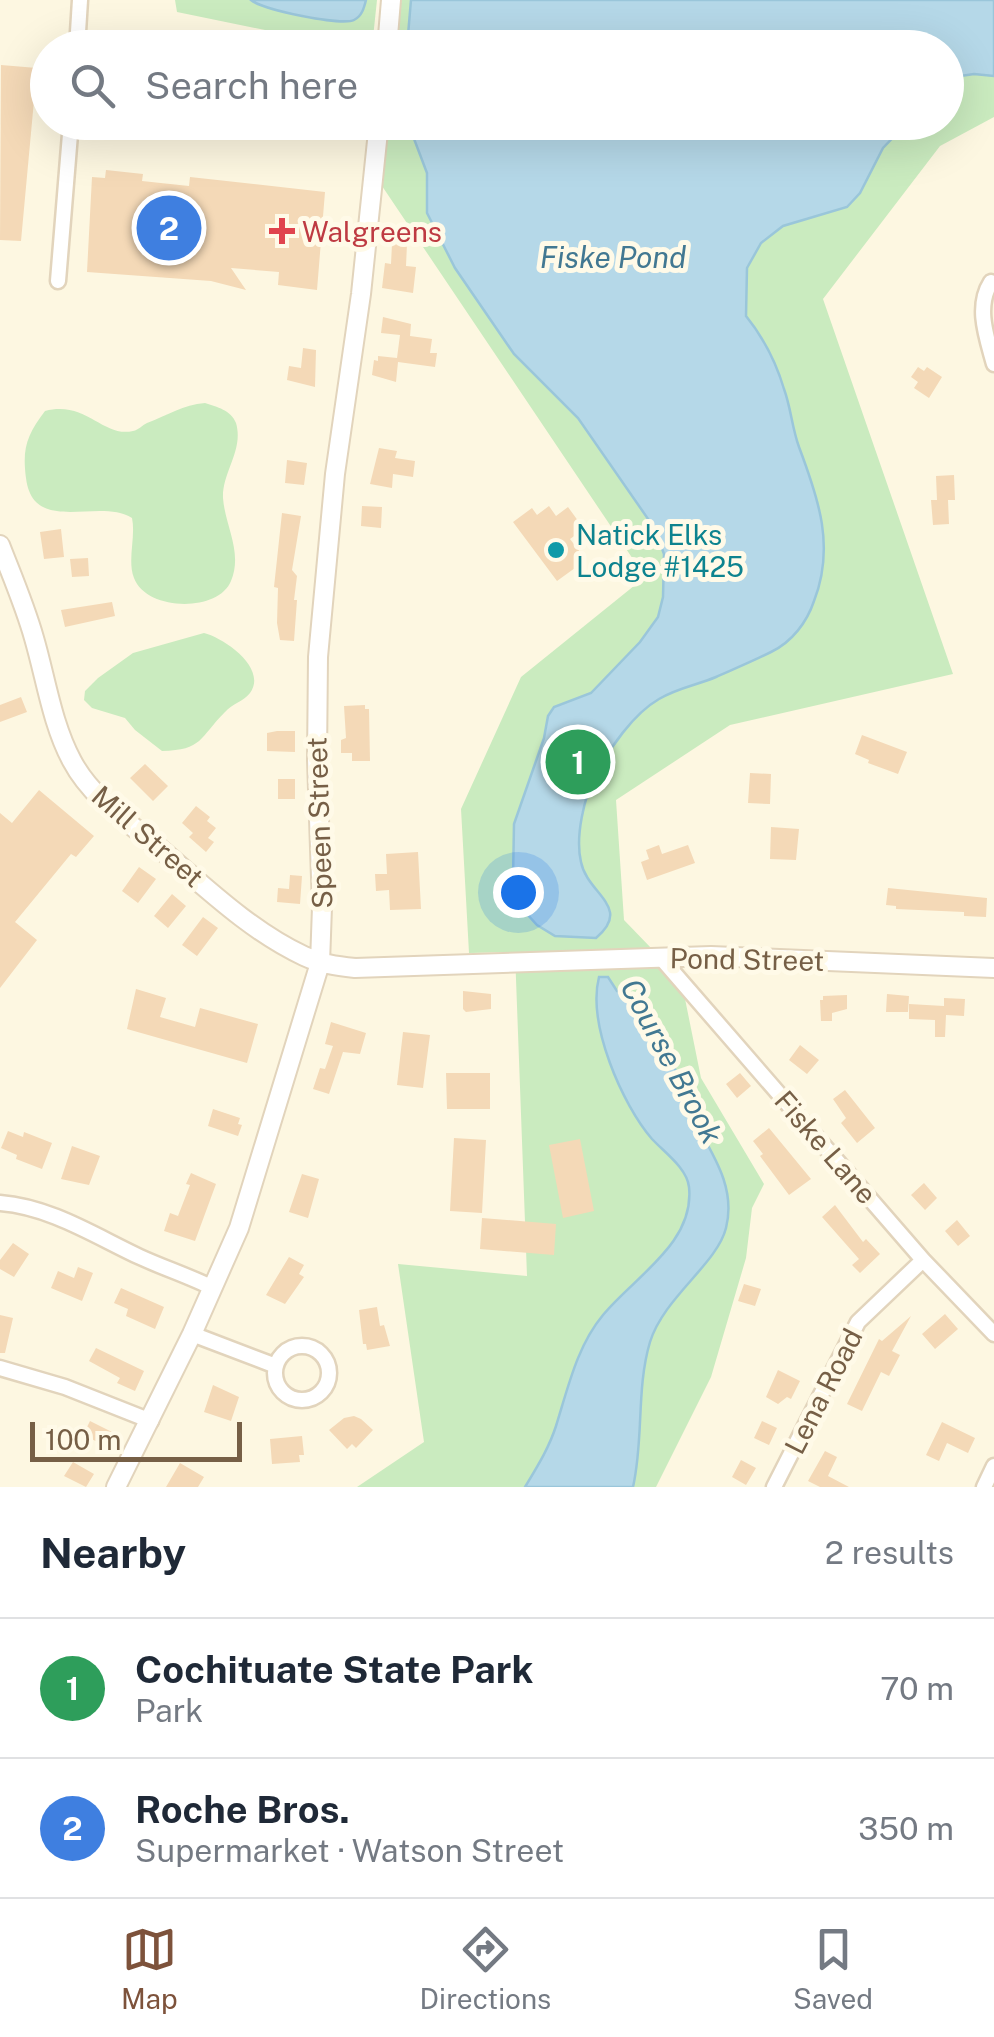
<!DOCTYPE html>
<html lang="en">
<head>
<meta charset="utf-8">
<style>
  :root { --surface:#fff; --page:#f2f2f3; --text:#1f2937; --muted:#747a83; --line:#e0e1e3; --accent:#7d523b }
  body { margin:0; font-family:"Public Sans",sans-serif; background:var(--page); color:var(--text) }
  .scale { position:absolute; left:30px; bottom:25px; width:212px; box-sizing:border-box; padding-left:10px; border:5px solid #765f46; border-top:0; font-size:28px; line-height:35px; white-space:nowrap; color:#765f46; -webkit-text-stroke:8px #fffae8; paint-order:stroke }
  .you { position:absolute; left:518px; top:892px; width:35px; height:35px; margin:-25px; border:8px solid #fff; border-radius:50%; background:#1a73e8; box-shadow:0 0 0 15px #1a73e833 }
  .badge { display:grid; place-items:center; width:65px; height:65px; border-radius:50%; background:var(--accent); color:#fff; font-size:32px; font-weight:700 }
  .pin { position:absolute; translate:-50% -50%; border:5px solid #fff; box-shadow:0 2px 10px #0006 }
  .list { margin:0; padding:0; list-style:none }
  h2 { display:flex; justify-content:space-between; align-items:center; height:130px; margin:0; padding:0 40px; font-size:42px }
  h2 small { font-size:32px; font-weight:400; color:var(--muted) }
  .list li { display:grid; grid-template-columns:65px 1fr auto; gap:30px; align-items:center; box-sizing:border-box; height:140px; padding:0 40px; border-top:2px solid var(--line) }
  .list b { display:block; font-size:38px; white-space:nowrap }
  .list p { margin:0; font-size:32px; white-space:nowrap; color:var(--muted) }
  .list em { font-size:32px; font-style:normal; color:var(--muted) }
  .icon { flex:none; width:55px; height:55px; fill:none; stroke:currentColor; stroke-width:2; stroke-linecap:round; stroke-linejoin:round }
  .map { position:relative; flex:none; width:994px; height:1487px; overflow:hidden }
  .search { position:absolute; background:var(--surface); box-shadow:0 10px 40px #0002; left:30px; right:30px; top:30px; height:110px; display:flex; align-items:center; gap:25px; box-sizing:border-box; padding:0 35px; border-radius:55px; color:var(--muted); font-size:38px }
  .sheet { height:410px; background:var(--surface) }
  nav { display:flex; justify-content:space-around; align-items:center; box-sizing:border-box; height:140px; border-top:2px solid var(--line); background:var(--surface); font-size:28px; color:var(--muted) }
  nav a { display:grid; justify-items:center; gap:5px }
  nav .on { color:var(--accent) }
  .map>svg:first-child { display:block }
  .green { fill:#caebbf }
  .water { fill:#b5d8e8; stroke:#9ac6da; stroke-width:2.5 }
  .building { fill:#f4d9b7 }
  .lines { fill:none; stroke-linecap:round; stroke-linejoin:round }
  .minor-casing { stroke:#e2d4bc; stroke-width:19 }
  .tertiary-casing { stroke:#e2d4bc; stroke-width:22 }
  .minor { stroke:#fff; stroke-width:14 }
  .tertiary { stroke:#fff; stroke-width:18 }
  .health-dot { fill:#e0444e; stroke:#fffae8; stroke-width:4 }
  .culture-dot { fill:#0f9aa8; stroke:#fffae8; stroke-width:4 }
  .labels { text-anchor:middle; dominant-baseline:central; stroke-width:10; stroke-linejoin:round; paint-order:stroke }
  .health-label { font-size:28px; fill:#be3a42; stroke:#fffae8; text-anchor:start }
  .culture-label { font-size:28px; fill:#0d838f; stroke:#fffae8; text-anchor:start }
  .street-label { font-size:28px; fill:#765f46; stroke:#fffae8 }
  .water-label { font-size:30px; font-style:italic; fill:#427892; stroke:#fffae8 }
</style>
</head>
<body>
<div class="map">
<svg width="994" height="1487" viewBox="0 0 994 1487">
  <rect width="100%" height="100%" fill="#fdf7e1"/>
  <path class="green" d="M175,0H377L372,47H348L177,12Z
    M400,0H994V117L940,146L823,299L953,674L730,725L616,800L624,920L681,979L701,1078L764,1184L752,1208L746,1258L711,1377L656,1487H357L424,1442L398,1264L527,1276L515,952L469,953L461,809L521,677L645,577L382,186L388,123L946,122V48L395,47Z
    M205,403C217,407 231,410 236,423C244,450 222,472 223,498C225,526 243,552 231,581C218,613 146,611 134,578C127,560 136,537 132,518C99,497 33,536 26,478C22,448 27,435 45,411C86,400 103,438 133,431C139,430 142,425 147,423C168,415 183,405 205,403Z
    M204,633C224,638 268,668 250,693C244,701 232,704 225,712C199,738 203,750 162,751L135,730L125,718L92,708L84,700L85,691L98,678L133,653Z"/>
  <path class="water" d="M251,0H366C364,8 362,16 354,20C342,26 262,10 251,0Z
    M411,0H994V76L974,74L947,78L946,48L407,47Z
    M408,123H907L883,148L860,193L847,207L783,226L761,243L747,268L746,316C763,337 776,362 784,389C791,408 792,428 799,447C819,500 835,547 814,601C807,622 792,642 771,652C753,661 734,669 716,677C697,685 677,688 659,699C633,714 610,748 596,774C584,797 575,837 581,862C587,894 633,907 596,938L555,936L537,925L518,904L513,880L514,824L544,738L548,716L554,707L591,693L640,642L658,617L663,597L664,554L655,529L578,418L514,354L455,268L427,213V173Z
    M599,977H608L617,991L641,995C654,1011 649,1027 657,1045C661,1054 670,1060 675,1069C680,1081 682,1094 687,1106C704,1144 738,1181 726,1228C717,1264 664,1297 650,1342C636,1389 644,1439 633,1487H525C537,1467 549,1448 556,1426C568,1388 577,1346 603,1315C634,1277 695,1243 689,1187C687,1168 664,1152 652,1139C622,1104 587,1024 599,977Z"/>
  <path class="building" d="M1,65L37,68L21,241L0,240Z
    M106,170L143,174L142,181L189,186L190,177L325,192L317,290L278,285L279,272L231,268L246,290L211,281L87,272L92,177L105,178Z
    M392,244H407L406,266L416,267L413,293L382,288L385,263L391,264Z
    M383,317L411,324L410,336L432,339L430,353H437L435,367L398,362L396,382L372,375L374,360L378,361V356L397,358L400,335L381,333Z
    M303,348L316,350L315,387L287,380L289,366L301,368Z
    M918,367L924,371L927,367L942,377L929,398L914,388L918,382L911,377Z
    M379,448L397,451L395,458L415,461L413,477L393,474L392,488L370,484Z
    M287,460L307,463L304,485L285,483Z
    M954,475L955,500H948L949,524L933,525L931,500H937L936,476Z
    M362,506L382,507L381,528L361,526Z
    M549,506L556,516L568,507L584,529L570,539L586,560L557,581L513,522L532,508L537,515Z
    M282,513L301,516L292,570L297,576L294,600H297L294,641L280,640L277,623L278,588L274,587Z
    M61,529L64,557L44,559L40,532Z
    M88,558L89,576L72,577L70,559Z
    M112,602L115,616L65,627L61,610Z
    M21,697L27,712L0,722V705Z
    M365,705V709H369L370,761H352V753H341V740L346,738L344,706Z
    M277,731H295V752L267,751V733Z
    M862,735L907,752L898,774L868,763L869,760L855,754Z
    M145,764L168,786L153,801L130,778Z
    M750,773L771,774L770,804L748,803Z
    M278,779H295V799H278Z
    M39,790L94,836L76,857L71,854L15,922L37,940L0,988V813L12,823Z
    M196,806L210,817L207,821L216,828L208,838L214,842L206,852L189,837L193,833L182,823Z
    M771,827L799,829L796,860L770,859Z
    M659,845L662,854L688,845L695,863L647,880L641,862L649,859L646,850Z
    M418,852L421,909L390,910L389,890L376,891L375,874H387L386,854Z
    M139,867L156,879L138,903L122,891Z
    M290,875L302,876L300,904L277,902L278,888L289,889Z
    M888,888L987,898L986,917L964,916V912L896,909V906L886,905Z
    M172,894L186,906L168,928L154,916Z
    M203,917L218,928L197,956L182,945Z
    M136,989L166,998L160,1017L195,1027L200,1008L258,1024L247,1063L127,1029Z
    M463,991L491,994V1009L466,1012L463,1009Z
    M887,994L909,996L908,1012H886Z
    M847,995V1009L832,1013V1021H821L820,1000H823V996Z
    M944,998L965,999L964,1016L946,1015L945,1037H935V1020L909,1019V1004L944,1006Z
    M331,1022L366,1033L360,1054L343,1052L329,1094L313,1089L320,1068L325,1069L333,1046L325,1044Z
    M403,1032L430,1035L423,1088L397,1085Z
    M800,1045L819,1060L807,1074L789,1060Z
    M446,1073H490V1109H447Z
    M740,1073L751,1086L737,1098L726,1084Z
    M845,1090L875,1128L857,1143L841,1123L846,1118L833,1099Z
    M213,1109L240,1118L238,1124L242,1125L238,1136L208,1126Z
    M769,1128L811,1179L789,1195L760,1156L763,1154L753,1141Z
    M8,1131L23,1137L24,1132L52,1143L42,1169L16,1159L17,1155L1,1148Z
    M454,1138L486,1140L482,1213L450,1211Z
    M580,1139L594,1211L563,1218L549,1145Z
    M72,1146L100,1156L89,1185L61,1179Z
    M191,1173L216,1184L195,1241L164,1231L170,1213L178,1216L190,1185L186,1184Z
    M302,1174L319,1179L308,1218L289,1212Z
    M924,1183L937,1198L925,1210L911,1195Z
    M835,1205L863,1242L866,1239L880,1254L860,1273L852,1265L859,1259L822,1217Z
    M482,1218L556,1224L554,1255L480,1249Z
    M957,1220L970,1236L958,1246L945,1231Z
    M13,1243L29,1254L14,1277L0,1269V1260Z
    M289,1257L304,1265L299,1274L304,1277L285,1304L266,1295Z
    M78,1267L93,1273L82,1301L51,1288L58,1271L74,1278Z
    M744,1284L761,1289L755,1306L738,1301Z
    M121,1288L164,1307L155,1329L126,1316L128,1309L114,1303Z
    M377,1307L380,1326L384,1325L390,1346L367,1350L366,1344H363L359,1310Z
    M945,1314L958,1329L935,1349L922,1334Z
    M0,1315L13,1318L5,1353H0Z
    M911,1316L892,1351L900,1355L889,1376L881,1372L862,1411L847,1404L879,1339L882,1341Z
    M96,1348L144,1371L135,1391L117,1383L120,1378L89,1361Z
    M778,1370L800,1381L791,1399L787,1397L778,1404L766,1397Z
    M213,1385L239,1397L231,1421L204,1412Z
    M354,1416L361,1419L373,1430L356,1448L352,1444L347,1449L329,1430L344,1418Z
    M90,1421L112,1432L106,1446L83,1435Z
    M762,1421L777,1428L769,1445L754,1438Z
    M942,1422L975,1438L968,1453L947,1443L939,1461L926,1455Z
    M302,1436L304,1455H299L300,1462L272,1464L270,1439Z
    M825,1451L837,1457L828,1476L849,1487H820L808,1481Z
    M741,1460L756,1468L746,1485L732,1477Z
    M73,1462L94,1474L86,1487L64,1476Z
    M180,1463L204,1477L198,1487H166Z"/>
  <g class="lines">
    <defs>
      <path id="minor" d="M77,48L80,0
        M58,281L71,122
        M991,282C975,307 987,338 994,364
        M661,958L923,1260L994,1334
        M0,1203C51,1207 95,1236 140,1257C164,1268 189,1276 213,1288
        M192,1334L276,1366
        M275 1373a27 27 0 1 1 54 0a27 27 0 1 1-54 0Z
        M0,1368L65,1387L151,1421
        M774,1487L858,1322L923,1260
        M984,1487L994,1466"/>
      <path id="tertiary" d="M387,48L391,0
        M0,545C12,576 25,606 34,638C46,679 52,724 72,761C91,797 128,822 158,847C203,885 250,931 304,956C321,964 337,966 355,968L711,956L994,968
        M116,1487L192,1334L239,1228L320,963L322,907L317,760L318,657L335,474L361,294L379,122"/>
    </defs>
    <use href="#minor" class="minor-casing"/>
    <use href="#tertiary" class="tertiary-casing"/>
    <use href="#minor" class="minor"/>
    <use href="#tertiary" class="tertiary"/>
  </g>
  <path class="health-dot" d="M277 216h10v10h10v10h-10v10h-10v-10h-10v-10h10z"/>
  <circle class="culture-dot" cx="556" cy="550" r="10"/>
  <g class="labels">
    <g class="health-label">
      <text x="302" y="231">Walgreens</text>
    </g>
    <g class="culture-label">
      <text x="576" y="534">Natick Elks<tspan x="576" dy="32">Lodge #1425</tspan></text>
    </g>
    <g class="street-label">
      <text transform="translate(319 823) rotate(-92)">Speen Street</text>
      <text transform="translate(148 836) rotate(41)">Mill Street</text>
      <text transform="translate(747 959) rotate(1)">Pond Street</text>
      <text transform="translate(826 1147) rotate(49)">Fiske Lane</text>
      <text transform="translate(823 1391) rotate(-63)">Lena Road</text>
    </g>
    <g class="water-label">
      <text x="613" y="257">Fiske Pond</text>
      <text transform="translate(672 1061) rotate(62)">Course Brook</text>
    </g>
  </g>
</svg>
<div class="scale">100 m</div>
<div class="you"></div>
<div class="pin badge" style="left:578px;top:762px;background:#2e9e5b">1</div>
<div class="pin badge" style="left:169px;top:228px;background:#3f7fe0">2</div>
<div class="search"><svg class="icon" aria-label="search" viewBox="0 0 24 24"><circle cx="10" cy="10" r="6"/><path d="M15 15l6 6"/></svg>Search here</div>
</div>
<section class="sheet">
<h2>Nearby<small>2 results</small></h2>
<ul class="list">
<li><span class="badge" style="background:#2e9e5b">1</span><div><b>Cochituate State Park</b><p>Park</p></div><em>70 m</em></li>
<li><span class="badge" style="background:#3f7fe0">2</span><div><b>Roche Bros.</b><p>Supermarket · Watson Street</p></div><em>350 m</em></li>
</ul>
</section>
<nav>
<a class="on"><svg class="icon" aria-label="map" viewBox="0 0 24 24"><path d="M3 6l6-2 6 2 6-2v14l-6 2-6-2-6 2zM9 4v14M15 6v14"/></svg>Map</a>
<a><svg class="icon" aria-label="directions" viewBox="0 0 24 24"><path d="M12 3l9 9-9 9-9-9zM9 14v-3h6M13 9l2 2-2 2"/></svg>Directions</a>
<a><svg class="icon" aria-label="saved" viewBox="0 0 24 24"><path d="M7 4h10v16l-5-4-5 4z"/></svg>Saved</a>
</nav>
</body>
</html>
